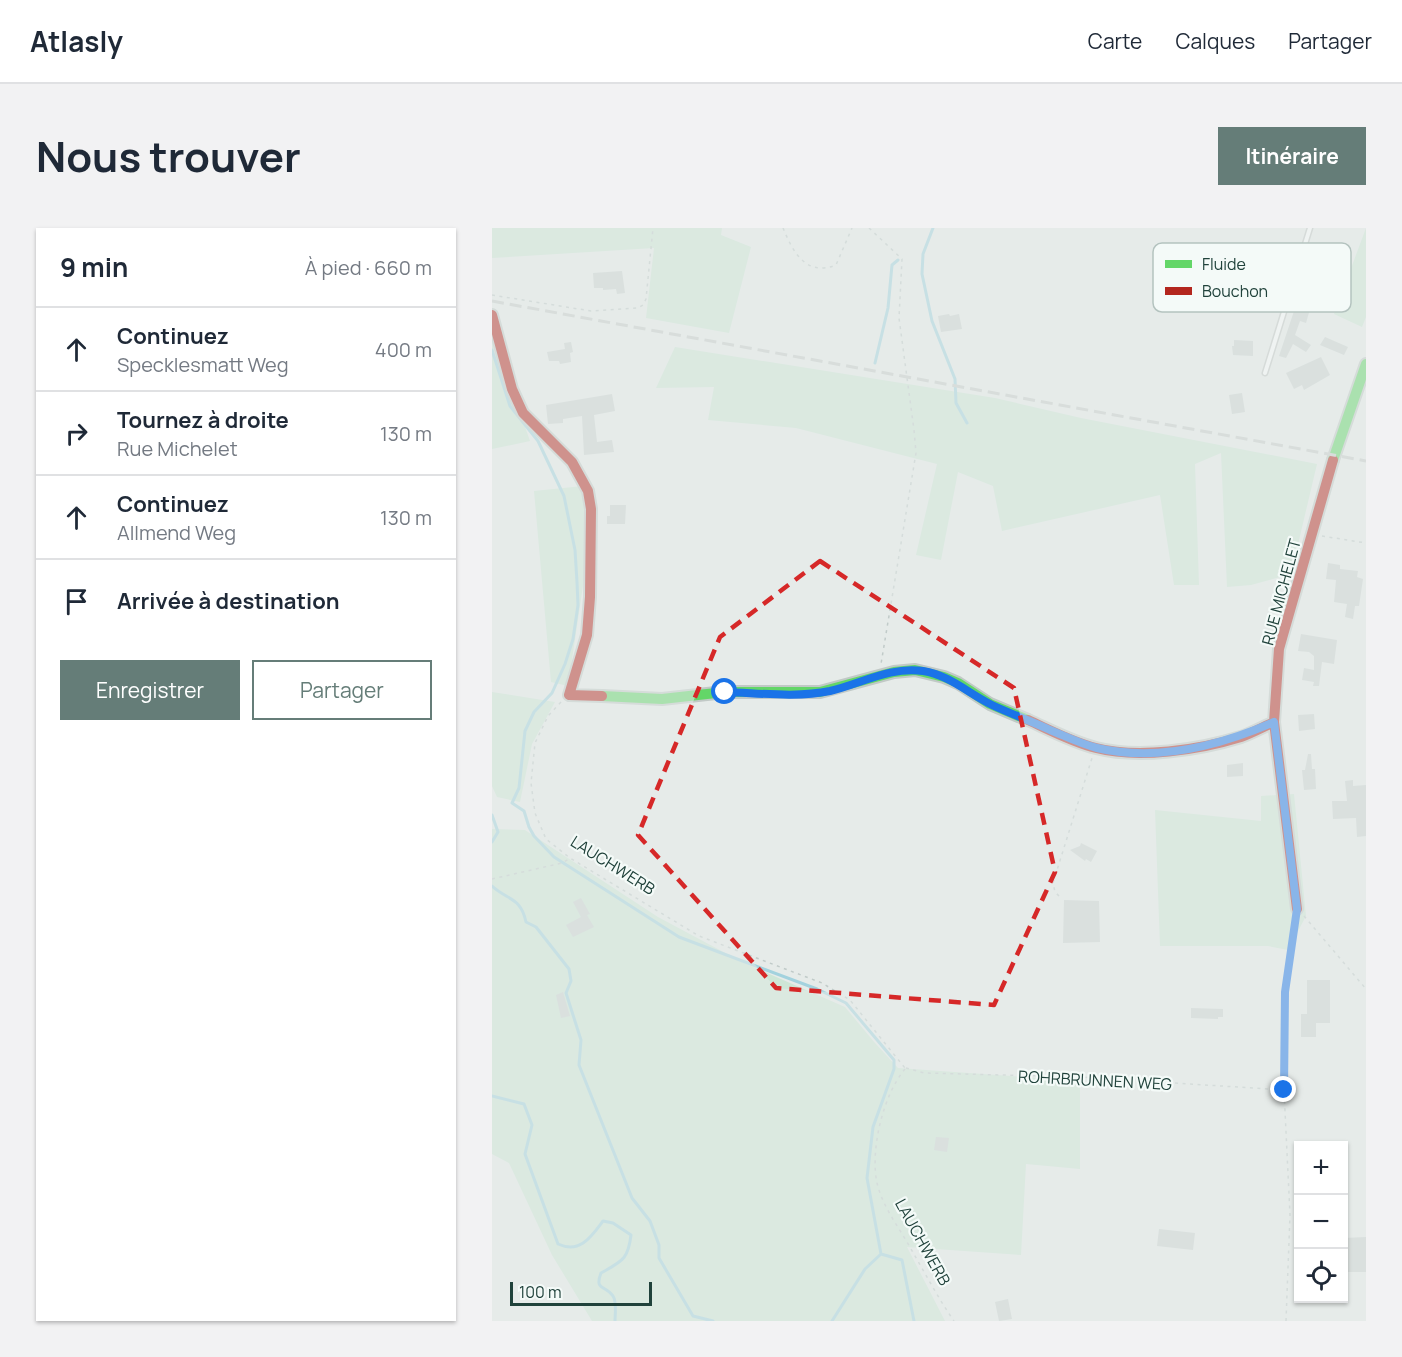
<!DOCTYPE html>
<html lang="fr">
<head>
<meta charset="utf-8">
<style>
  :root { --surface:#fff; --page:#f2f2f3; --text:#1f2937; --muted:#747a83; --line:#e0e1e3; --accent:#657d78 }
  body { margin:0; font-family:Manrope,sans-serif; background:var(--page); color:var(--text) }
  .controls { position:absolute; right:18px; bottom:18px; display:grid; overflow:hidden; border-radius:0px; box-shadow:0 2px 4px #0004 }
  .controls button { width:54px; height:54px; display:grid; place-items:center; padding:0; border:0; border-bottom:2px solid var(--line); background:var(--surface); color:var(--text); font:30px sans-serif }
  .scale { position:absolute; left:18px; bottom:15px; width:142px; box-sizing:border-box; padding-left:6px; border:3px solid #20423b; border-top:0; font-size:16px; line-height:21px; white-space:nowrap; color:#20423b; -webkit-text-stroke:4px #f4faf8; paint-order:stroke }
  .stop { position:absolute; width:18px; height:18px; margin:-14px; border:4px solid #1a73e8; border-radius:50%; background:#fff }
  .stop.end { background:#1a73e8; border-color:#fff; box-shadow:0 2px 6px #0008 }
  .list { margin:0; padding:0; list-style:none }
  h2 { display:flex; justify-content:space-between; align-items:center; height:78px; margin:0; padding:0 24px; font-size:26px }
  h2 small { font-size:20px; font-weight:400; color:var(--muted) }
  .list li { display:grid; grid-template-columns:39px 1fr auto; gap:18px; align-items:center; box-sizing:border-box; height:84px; padding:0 24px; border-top:2px solid var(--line) }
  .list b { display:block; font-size:22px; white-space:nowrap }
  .list p { margin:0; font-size:20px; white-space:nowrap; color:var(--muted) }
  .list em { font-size:20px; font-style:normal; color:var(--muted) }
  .actions { display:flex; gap:12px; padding:18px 24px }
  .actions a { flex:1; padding:14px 0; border:2px solid var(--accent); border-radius:0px; text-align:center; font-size:21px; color:var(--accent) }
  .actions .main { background:var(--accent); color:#fff }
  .icon { flex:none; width:33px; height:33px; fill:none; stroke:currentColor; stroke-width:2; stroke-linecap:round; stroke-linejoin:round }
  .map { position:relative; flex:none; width:874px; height:1093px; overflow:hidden; border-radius:0px }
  header { display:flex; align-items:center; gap:36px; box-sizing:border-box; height:84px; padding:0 30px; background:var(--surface); border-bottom:2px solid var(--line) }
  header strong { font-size:28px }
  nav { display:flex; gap:33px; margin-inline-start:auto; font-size:21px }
  .intro { display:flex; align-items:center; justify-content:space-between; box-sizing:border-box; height:144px; padding:0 36px }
  h1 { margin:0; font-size:42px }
  .button { padding:15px 27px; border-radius:0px; background:var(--accent); color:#fff; font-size:21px; font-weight:700 }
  main { display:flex; gap:36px; padding:0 36px }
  aside { flex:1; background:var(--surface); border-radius:0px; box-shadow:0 2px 4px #0004 }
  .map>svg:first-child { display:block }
  .green { fill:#cee6d6 }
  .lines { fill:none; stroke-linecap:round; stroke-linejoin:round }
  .stream { stroke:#a3d2de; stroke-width:3 }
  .building { fill:#ccd3d1 }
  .lane-casing { stroke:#c3c8c6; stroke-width:7 }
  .fast-casing { stroke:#c1c9c6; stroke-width:14 }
  .jam-casing { stroke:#c1c9c6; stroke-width:14 }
  .path { stroke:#c1cbc9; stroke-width:1.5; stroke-dasharray:3 4.5; stroke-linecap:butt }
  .lane { stroke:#fbfcfc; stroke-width:4 }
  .fast { stroke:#63d668; stroke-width:10 }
  .jam { stroke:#b3261e; stroke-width:10 }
  .rail { stroke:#c7ccca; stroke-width:3; stroke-dasharray:12 6; stroke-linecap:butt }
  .route { stroke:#1a73e8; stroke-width:8 }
  .marked { fill:none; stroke:#d62828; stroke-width:4.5; stroke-dasharray:12 8; stroke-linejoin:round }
  .labels { text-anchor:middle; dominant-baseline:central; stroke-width:4.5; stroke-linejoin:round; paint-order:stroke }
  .street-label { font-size:16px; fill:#20423b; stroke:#f4faf8 }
  .key { fill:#f4faf8; stroke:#b4c3bf; stroke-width:1.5 }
  .key-label { font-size:16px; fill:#20423b }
</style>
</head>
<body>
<header>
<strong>Atlasly</strong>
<nav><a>Carte</a><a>Calques</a><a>Partager</a></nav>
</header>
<div class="intro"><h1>Nous trouver</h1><a class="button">Itinéraire</a></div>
<main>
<aside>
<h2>9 min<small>À pied · 660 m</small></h2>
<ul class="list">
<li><svg class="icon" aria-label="ahead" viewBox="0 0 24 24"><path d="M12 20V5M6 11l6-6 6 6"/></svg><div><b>Continuez</b><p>Specklesmatt Weg</p></div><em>400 m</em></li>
<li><svg class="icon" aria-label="right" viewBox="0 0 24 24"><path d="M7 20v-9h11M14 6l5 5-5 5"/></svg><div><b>Tournez à droite</b><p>Rue Michelet</p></div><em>130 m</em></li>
<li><svg class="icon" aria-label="ahead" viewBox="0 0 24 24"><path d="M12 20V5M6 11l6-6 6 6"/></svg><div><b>Continuez</b><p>Allmend Weg</p></div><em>130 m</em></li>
<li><svg class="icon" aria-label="arrive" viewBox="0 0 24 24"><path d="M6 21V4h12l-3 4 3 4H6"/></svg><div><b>Arrivée à destination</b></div></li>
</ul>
<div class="actions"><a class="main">Enregistrer</a><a>Partager</a></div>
</aside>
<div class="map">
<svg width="874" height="1093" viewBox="0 0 874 1093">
  <rect width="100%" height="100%" fill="#e6ebe9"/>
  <path class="green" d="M0,0H230L229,7L259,19L237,105L154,90L162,20L0,30Z
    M874,0V89L870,99L842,86Z
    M0,103L38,213L0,221Z
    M183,119L503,170L589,190L825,236L799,346L759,357L735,359L729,225L703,236L707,357H682L668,267L510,303L501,258L466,244L449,332L424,327L445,236L304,200L216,192L222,159L164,160Z
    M91,258L95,331L76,458L59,454L42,263Z
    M0,464L63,474L40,516L28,574L5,569L0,558Z
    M802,566L814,688L796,722L776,718H668L663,582L769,593V568Z
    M0,601L33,602L166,689L252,735L353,779L383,815L406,840L588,853V941L534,936L529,1027L415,1019L453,1093H100L60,1027L17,935L0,926Z"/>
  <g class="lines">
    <path class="stream" d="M441,0L431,26L430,46L440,93L463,151L464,175L475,195
      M0,122L18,178L46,213L72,268L83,322L85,354L86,377L81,411L73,436L60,465L42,484L33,503L27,560L20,575L32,583L37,599L42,608L62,629L187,709L325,761L354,775L402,832V841L381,899L375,950L389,1026
      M383,135L396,80L400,37L406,32
      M0,587L6,604L0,614
      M0,658C15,672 29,669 34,694L44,699L77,741L79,753L74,765L89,812L87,837L140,970L158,993L167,1017V1030L201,1088L221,1093
      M0,868L32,876L40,897L33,926L66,1016C88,1026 99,1009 111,993L121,995L139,1007C136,1032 130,1033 109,1045C102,1063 114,1057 121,1068C125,1074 123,1086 123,1093
      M340,1093L373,1041L389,1026L410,1032L422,1093"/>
  </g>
  <path class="building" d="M130,43L133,65L125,66L124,61L111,62V60H102L101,45Z
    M804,77L818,81L814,95L808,93L803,107L819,117L814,124L801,116L794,130L787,128Z
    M457,86L458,88L467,86L470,101L449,104L446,88Z
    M833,109L856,119L852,127L828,117Z
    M742,112L761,113V128L741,127L740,118H742Z
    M79,114L81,124L78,125L79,134L68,136L67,133H57L55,124L73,121L72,115Z
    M829,129L838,147L812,162L810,157L802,161L794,145Z
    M750,165L753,184L740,186L737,167Z
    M120,166L123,183L102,187L105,214L120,212L122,224L92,227L90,188L71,191V195L56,196L54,177Z
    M118,277H134L133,296H115V288H118Z
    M836,335L848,337V341L866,343L865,349L871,351L867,378H863L861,391L853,389L855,376L842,374L844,352L834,351Z
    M809,406L845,412L842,436L830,434L827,458H821L822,454L810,452L812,440L822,442V428L817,424L806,423Z
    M822,486L823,501L807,503L806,487Z
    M816,526H819L820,541H823L824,561L812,562L810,542H813Z
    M751,535V548L735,549V537Z
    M861,552V558L874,557V608L865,609L864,590L841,591L840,573H855L853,553Z
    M589,615L605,623L599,634L594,631L593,633L578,622L588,618Z
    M89,670L98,686L95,687L102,699L81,709L74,697L89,689L81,674Z
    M572,672L607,673L608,714L571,715Z
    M815,752H838V795H824V809H809V786H815Z
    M71,764L78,788L69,790L64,767Z
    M699,780L731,781V789H726V791L699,790Z
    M444,909L457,910L455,924L442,922Z
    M667,1001L703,1005L701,1022L665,1018Z
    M874,1009V1044H852V1010Z
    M516,1071L520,1091L507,1093L503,1074Z"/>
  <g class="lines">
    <defs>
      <path id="lane" d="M773,145L818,0"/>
      <path id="fast" d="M841,232L874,136
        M110,468L170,471L233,464H328L402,444L423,442L452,449L466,455L498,476L536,492"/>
      <path id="jam" d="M0,87L20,161L31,185L80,234L96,263L99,281L98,369L95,407L77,467L110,468
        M536,492C558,502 580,514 604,520C646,531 707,522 749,509C760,505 771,499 782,494
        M805,681L782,494L787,421L841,232"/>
    </defs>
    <use href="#lane" class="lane-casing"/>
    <use href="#fast" class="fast-casing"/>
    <use href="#jam" class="jam-casing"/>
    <path class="path" d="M291,0C301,24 314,49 344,37L360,0
      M377,0L410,31L407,90L422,202L424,225L389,436
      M0,67L99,83L146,80L151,77L154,71L161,0
      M830,308L874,315
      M69,474L56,488L43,515L39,555L43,585L54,611L78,630L207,708L330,755L358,772L413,840
      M0,651L70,635L77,631
      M567,668L563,664L561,655L600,530
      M812,688L874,761
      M414,840L432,845L589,849L792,862
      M413,841C391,867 378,922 385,955C391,980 407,999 419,1021C433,1045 446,1070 462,1093
      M794,1093L798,987L792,862L793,763L804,691"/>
    <use href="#lane" class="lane"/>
    <use href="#fast" class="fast"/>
    <use href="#jam" class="jam"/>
    <path class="rail" d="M0,73L874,233"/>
  </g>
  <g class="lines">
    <path class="route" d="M233,464C267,465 304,470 338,463C368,456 399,438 431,443C457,447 476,465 500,477C519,486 539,493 558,502C573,508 589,516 605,520C664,534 727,518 782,494L805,681L793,764L792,862"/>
  </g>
  <path d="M0 0H874V1093H0ZM328,333L522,460L563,644L502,777L284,760L146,607L228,409Z" fill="#e6ebe9" fill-opacity=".55" fill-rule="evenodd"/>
  <path class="marked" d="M328,333L522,460L563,644L502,777L284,760L146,607L228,409Z"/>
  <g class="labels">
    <g class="street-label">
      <text transform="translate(789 364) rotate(-75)">RUE MICHELET</text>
      <text transform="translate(121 637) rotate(32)">LAUCHWERB</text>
      <text transform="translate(603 852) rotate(3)">ROHRBRUNNEN WEG</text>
      <text transform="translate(431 1014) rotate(61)">LAUCHWERB</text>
    </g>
  </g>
  <rect x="661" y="15" width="198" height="69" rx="9" class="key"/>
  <rect x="673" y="32" width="27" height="8" fill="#63d668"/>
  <rect x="673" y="59" width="27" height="8" fill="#b3261e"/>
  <g class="key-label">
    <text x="710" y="42">Fluide</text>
    <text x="710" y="69">Bouchon</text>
  </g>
</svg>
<div class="controls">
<button>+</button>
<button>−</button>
<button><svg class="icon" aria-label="locate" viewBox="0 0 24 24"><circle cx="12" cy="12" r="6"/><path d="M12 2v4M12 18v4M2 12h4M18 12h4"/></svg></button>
</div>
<div class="scale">100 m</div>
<div class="stop" style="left:233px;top:464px"></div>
<div class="stop end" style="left:792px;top:862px"></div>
</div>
</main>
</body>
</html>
